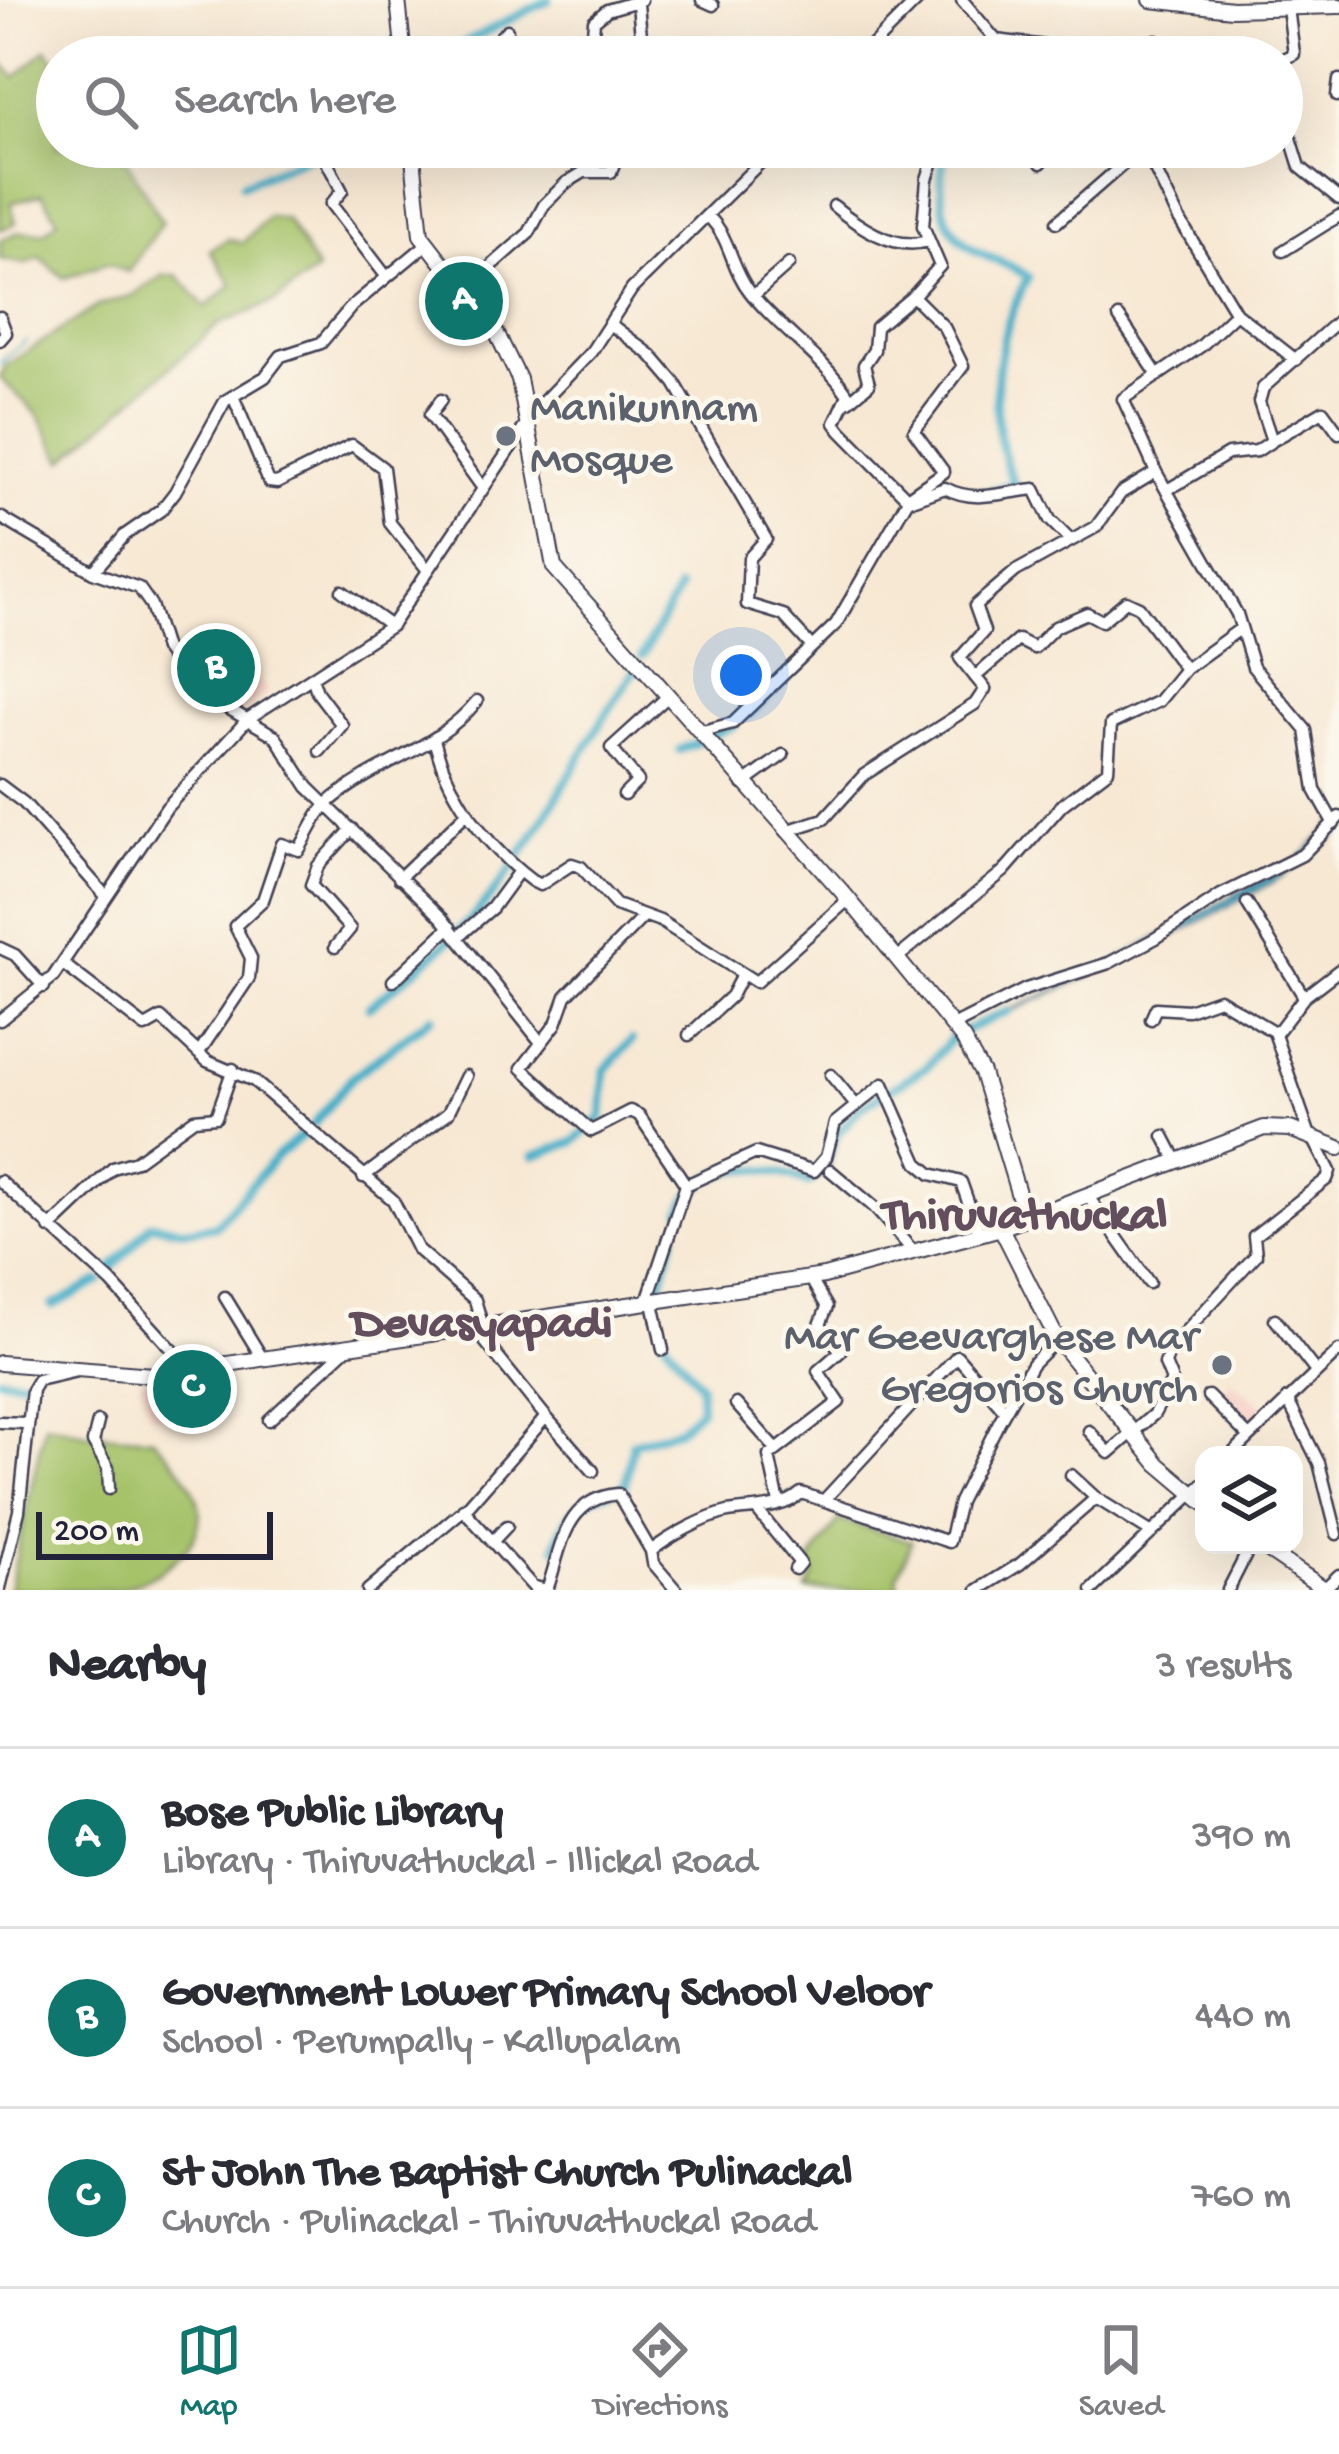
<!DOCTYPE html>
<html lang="en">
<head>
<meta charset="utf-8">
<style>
  :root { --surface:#fff; --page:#f2f2f3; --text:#2b2b33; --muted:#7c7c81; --line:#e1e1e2; --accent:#0f766e }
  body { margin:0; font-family:"Gochi Hand",sans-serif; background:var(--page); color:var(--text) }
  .controls { position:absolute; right:36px; bottom:36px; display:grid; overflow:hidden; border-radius:24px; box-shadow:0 12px 48px #0002 }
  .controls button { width:108px; height:108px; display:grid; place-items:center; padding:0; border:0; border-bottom:3px solid var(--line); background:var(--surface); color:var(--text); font:60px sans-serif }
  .scale { position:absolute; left:36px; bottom:30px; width:237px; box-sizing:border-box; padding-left:12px; border:6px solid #22223b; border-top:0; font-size:33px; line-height:42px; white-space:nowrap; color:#22223b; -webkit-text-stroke:9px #fbf7ec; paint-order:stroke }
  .you { position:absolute; left:741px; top:675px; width:42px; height:42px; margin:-30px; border:9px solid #fff; border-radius:50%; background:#1a73e8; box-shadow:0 0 0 18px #1a73e833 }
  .badge { display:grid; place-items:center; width:78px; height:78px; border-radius:50%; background:var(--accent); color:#fff; font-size:39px; font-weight:700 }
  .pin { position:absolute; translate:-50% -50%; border:6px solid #fff; box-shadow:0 3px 12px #0006 }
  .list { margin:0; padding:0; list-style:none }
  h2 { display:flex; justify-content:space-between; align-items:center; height:156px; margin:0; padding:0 48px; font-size:51px }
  h2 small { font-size:39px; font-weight:400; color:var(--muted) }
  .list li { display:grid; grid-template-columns:78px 1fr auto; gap:36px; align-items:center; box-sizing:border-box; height:180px; padding:0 48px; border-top:3px solid var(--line) }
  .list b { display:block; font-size:45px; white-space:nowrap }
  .list p { margin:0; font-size:39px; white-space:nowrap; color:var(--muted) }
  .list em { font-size:39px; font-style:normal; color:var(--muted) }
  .icon { flex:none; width:66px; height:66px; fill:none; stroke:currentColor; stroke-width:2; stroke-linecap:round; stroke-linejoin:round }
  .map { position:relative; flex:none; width:1339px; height:1590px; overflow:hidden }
  .search { position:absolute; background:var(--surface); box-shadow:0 12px 48px #0002; left:36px; right:36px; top:36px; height:132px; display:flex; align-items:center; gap:30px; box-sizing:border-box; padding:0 42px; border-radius:66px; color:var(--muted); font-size:45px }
  .sheet { height:696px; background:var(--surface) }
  nav { display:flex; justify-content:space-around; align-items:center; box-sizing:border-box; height:168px; border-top:3px solid var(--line); background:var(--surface); font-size:33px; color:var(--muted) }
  nav a { display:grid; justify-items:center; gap:6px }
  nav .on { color:var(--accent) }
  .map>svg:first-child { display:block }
  .built { fill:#f7d1c7 }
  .green { fill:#a5c269; stroke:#647252; stroke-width:3 }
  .water { fill:#4ab0c9; stroke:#366982; stroke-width:3 }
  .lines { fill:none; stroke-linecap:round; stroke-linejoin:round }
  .stream { stroke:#4ab0c9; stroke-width:3 }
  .canal { stroke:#4ab0c9; stroke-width:9 }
  .minor-casing { stroke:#424052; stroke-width:15 }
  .major-casing { stroke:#424052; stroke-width:18 }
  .minor { stroke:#fff; stroke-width:10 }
  .major { stroke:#fff; stroke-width:14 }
  .worship-dot { fill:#6b7280; stroke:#fbf7ec; stroke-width:4.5 }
  .labels { text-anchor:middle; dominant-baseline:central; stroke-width:9; stroke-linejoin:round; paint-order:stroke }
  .worship-label { font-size:45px; fill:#5b616d; stroke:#fbf7ec; text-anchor:start }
  .neighbourhood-label { font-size:48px; font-weight:bold; fill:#634e5d; stroke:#fbf7ec }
</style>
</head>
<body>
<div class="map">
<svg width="1339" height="1590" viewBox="0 0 1339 1590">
  <rect width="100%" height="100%" fill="#fbf7ec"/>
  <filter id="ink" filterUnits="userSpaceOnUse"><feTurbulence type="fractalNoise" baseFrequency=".00833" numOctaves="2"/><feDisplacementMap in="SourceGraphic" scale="24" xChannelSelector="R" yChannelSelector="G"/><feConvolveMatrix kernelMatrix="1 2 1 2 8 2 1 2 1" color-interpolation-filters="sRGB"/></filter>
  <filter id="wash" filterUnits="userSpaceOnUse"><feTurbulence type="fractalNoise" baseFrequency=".004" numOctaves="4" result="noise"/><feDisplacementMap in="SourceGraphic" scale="48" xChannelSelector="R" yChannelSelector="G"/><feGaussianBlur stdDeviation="2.7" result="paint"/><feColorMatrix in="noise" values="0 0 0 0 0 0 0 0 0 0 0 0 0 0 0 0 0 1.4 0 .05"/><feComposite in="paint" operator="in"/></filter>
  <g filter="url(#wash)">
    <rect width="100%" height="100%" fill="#f7e8d3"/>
    <path class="built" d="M194,637L208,652L225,640L268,691L243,713L204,691L173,655Z
      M180,1375L182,1408L165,1416L150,1414L141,1381Z
      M1231,1380L1270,1412L1249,1430L1217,1399Z"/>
    <path class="green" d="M46,49L57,62V147H119L162,222L128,272L108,263L64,278L40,257L25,264L0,259V240L19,232H45L58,220L42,194L11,203L16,223L0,230V61L16,77Z
      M268,217L286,219L317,270L275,302L219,324L63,461L38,415L0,378L6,365L98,306L133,295L162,276L177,275L206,307L232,285L210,250L229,239L242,243Z
      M45,1423L85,1433L153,1438C169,1455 189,1475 197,1498C213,1547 152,1583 112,1590C80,1590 42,1590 9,1590Z
      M839,1520L912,1541L897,1577L899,1590H807L814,1576L810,1562Z"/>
    <path class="water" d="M1339,818V832C1305,866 1266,886 1223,909C1135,958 1046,997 953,1036L1107,966L1299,859Z"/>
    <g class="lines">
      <path class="stream" d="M0,363L26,341"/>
      <path class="canal" d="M436,57L549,0
        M1003,57L1007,50
        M946,147C937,186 937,228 976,251C994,261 1012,264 1028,277C994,340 985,417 1014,484L986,492
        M243,184L331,147
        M842,622L861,591
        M642,656L679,589
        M748,715L822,644
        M680,750L735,725
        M369,1007C407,977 448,945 480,909C542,837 581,746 636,669
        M314,1124L351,1078L432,1017
        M534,1156L574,1142L602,1117L605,1070L632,1040
        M682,1211C702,1158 767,1164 809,1183L827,1165L837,1134L861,1107L928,1066L953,1036L1008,1011
        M109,1272L151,1224L185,1230L215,1226L277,1156L305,1133
        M659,1290L675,1233
        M52,1306L99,1281
        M0,1378L29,1381
        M556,1547C566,1504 587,1499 625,1486L633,1443L679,1429L701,1408L700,1384L664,1339"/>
    </g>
  </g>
  <g filter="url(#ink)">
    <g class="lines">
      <defs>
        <path id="minor" d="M702,0L713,5
          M962,0L996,40L1046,46L1061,57
          M638,4L643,57
          M500,57L493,45L507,30
          M574,57L593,33L594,21L607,10L641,0
          M861,57L918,0
          M1106,57L1156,40
          M1282,60L1294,54L1288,8
          M1337,96L1339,80
          M1282,133L1291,138L1300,167L1339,199
          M319,147L342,191L331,204L386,276
          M1144,147L1178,217L1236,313L1296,360
          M1041,163L1052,147
          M834,206C858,226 895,252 927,241
          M710,218C731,240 731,268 750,292C779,329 822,356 848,395L835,423L841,431L908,499
          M1057,222L1143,147
          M1283,251L1339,216
          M464,290L529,233L544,205L566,183L584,172H611L620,147
          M753,296L789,264
          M1236,313L1201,346L1123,399L1156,472L1237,614L1253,667L1306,730L1315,790L1334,824
          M0,317L6,333L0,340
          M1119,317L1157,374
          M1339,320L1263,388L1259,402L1272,441L1323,411L1339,433
          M609,323L651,355L675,383L766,539L749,558L747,604L783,615L812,647
          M233,396L269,482L277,483L352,445L383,468L390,523L427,569
          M441,400L430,415L482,487
          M849,401L869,384L864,365L874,350L876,327L913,296
          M1167,490L1228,454L1257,451L1272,441
          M910,496L915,499L945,488C975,504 1003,492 1035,489L1050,520L1069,539
          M0,517L93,572L139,588L151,605L165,649L192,687L275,736L308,787L442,918L539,1040
          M93,572L125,535L161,510L175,492L225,401L265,377L281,356L321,343L352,306L427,244
          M342,591L391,626
          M312,677L317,692L342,725L320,751
          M975,677L1018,640L1034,648L1055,627L1087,613L1102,621L1126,601L1139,607L1185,669
          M699,732L733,723L836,624L910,496L944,472L914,431L963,366L944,327L913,296L940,266L923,226L927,179L938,147
          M435,743C448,795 489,849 532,881L540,885L572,864L581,867L616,905L660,921L756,982L848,900
          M743,784L783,755
          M0,785L24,803L104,894
          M624,795L638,781L611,748L666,698
          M786,831L824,819L864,775L975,704L985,689L960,658L984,631L975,606L1016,571L1096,527L1121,493L1156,472
          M399,878L468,812
          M1247,903L1304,997
          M642,918L566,996L556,1024L522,1068L591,1131L630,1111L639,1115L686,1185
          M458,937L492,908L519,871
          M335,947L350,929L311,885L318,866L352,829
          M0,948L15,955L44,987
          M897,958L1004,871L1062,805L1108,770L1111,724L1159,701L1185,669L1240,629
          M63,964L145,1027L161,1018L207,1061L254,1081L393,1200L418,1250L475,1300L482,1324
          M393,981L450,927
          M1151,1019L1156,1008L1188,1010L1219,999L1276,1033
          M0,1020L53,977L167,807L249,718L391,626L538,407L591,352L632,289L776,147
          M953,1026L1026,989L1109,963L1156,938L1221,895L1302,855L1339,817
          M689,1035L731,996L742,975
          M200,1051L249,978L251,958L235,926L263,900L282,844L299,850C308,835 317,813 329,802C377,761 436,751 477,701
          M831,1075L854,1103
          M1164,1136L1177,1161
          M1310,1136L1275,1035L1304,997L1339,970
          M830,1170L874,1207L913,1251
          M363,1177L448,1113L466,1076
          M0,1181L111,1282L189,1368
          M1087,1195L1149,1283
          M50,1228L113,1168L136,1161L194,1119L216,1117L233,1069
          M225,1297L261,1356
          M648,1298L686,1185L756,1153L814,1171L826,1157L835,1123L883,1084L918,1163L931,1174L961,1182L979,1233
          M652,1298L663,1350
          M1275,1319L1316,1372
          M1208,1396L1249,1437
          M1287,1399L1319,1463L1337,1534
          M736,1404L775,1448
          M546,1417L593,1471
          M269,1420L350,1345
          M0,1422L25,1423
          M98,1422L93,1442L108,1468L109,1489
          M1089,1431L1109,1453L1154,1414L1172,1381L1165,1364L1171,1347L1256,1255L1254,1236L1327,1179L1330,1171L1313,1138
          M1231,1455L1339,1351
          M1071,1475L1096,1498
          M826,1498L957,1356L1005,1411
          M779,1503L769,1456L839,1402L818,1371L841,1351L820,1325L827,1307L810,1278
          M463,1509L536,1590
          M757,1510L800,1563L795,1569
          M492,1542L507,1526
          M535,1587L547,1590C562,1547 564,1499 618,1494L651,1551
          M0,1588L19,1511L32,1390L38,1380L77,1371
          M1325,1588L1339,1575
          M368,1590L469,1505L546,1417L483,1339L479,1325
          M676,1590L653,1563L651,1551C670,1536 705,1517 728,1512C752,1508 783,1510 801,1493L949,1542L959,1502L999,1422L1032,1364L1057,1339
          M978,1590L1020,1564L1096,1498L1152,1533
          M1092,1590L1204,1483
          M1228,1590L1251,1545"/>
        <path id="major" d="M398,0L404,57
          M1151,0L1232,9L1339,6
          M412,147L421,235L497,334L519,379L554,567L845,895L963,1039L982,1073L1025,1216
          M1001,1228L1057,1339L1158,1464L1204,1503
          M0,1363L153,1375L824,1276L1001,1228L1264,1128L1290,1129L1339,1148
          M1260,1545L1326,1590"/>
      </defs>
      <use href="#minor" class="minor-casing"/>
      <use href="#major" class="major-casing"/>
      <use href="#minor" class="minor"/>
      <use href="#major" class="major"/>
    </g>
  </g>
  <g class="worship-dot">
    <circle cx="506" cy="436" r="12"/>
    <circle cx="1222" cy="1365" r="12"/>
  </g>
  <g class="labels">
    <g class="worship-label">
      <text x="530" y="410">Manikunnam<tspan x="530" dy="52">Mosque</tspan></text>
      <text x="1198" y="1339" text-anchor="end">Mar Geevarghese Mar<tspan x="1198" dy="52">Gregorios Church</tspan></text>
    </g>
    <g class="neighbourhood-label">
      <text x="1025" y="1218">Thiruvathuckal</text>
      <text x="482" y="1326">Devasyapadi</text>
    </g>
  </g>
</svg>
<div class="controls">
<button><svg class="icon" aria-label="layers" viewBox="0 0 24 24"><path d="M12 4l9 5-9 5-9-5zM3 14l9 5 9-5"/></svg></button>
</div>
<div class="scale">200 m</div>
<div class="you"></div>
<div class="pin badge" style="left:464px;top:301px">A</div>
<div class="pin badge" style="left:216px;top:668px">B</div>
<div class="pin badge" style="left:192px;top:1389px">C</div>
<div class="search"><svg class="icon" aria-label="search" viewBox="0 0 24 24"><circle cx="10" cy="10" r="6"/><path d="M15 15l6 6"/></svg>Search here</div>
</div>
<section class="sheet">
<h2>Nearby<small>3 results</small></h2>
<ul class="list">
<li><span class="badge">A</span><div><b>Bose Public Library</b><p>Library · Thiruvathuckal - Illickal Road</p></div><em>390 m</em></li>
<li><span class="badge">B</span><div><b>Government Lower Primary School Veloor</b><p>School · Perumpally - Kallupalam</p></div><em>440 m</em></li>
<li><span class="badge">C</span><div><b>St John The Baptist Church Pulinackal</b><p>Church · Pulinackal - Thiruvathuckal Road</p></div><em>760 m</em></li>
</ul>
</section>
<nav>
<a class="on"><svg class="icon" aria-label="map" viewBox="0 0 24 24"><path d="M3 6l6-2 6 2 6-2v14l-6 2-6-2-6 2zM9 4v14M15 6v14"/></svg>Map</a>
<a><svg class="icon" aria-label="directions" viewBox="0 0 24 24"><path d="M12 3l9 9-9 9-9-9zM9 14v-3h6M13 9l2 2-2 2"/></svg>Directions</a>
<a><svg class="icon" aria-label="saved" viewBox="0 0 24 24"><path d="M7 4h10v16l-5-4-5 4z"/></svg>Saved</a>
</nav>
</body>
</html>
